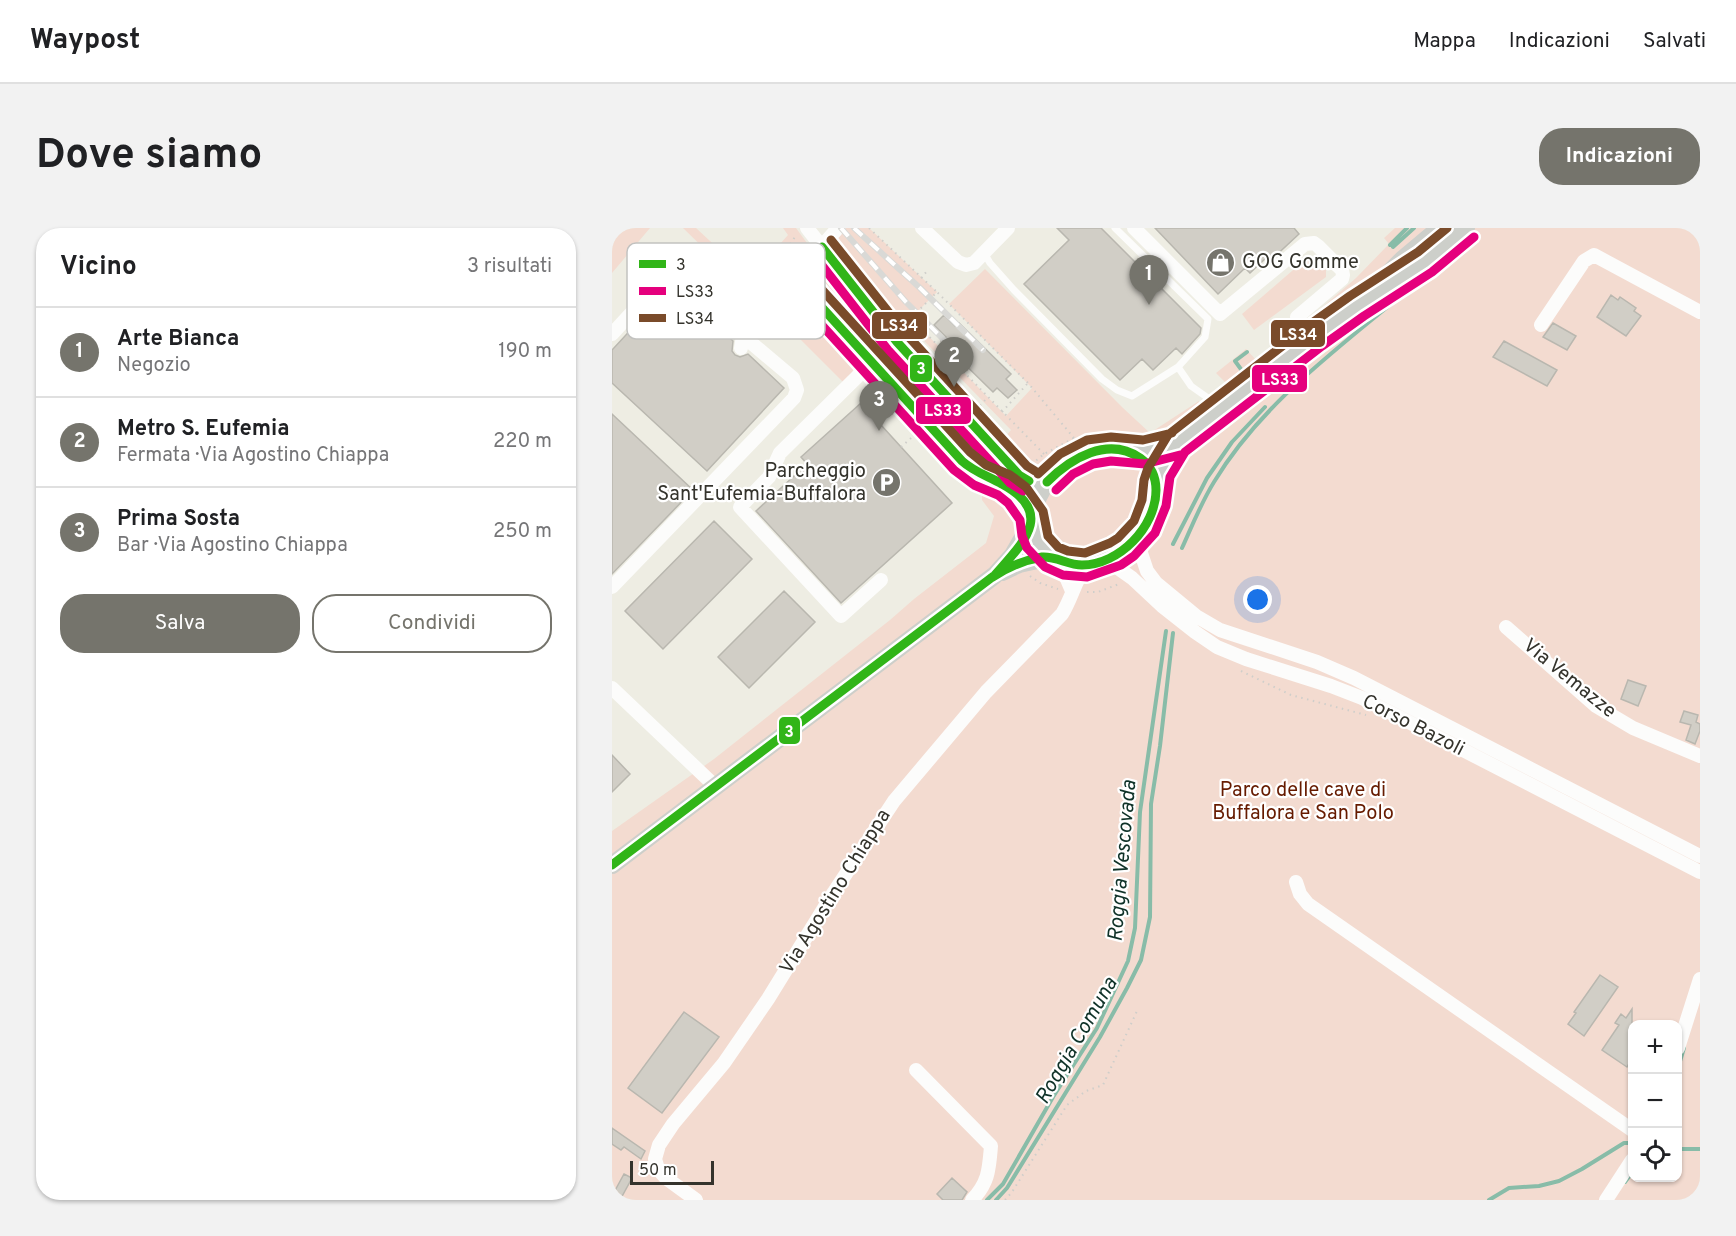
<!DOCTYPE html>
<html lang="it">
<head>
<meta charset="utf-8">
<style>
  :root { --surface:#fff; --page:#f2f2f2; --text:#202124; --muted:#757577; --line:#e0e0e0; --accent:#75746c }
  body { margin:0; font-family:Overpass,sans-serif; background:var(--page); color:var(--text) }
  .controls { position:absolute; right:18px; bottom:18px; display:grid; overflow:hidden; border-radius:12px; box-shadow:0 2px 4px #0004 }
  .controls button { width:54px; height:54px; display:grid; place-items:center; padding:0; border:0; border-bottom:2px solid var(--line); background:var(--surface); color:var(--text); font:30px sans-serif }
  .scale { position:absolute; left:18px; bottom:15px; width:84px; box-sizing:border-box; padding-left:6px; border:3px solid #34332c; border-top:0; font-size:16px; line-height:21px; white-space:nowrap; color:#34332c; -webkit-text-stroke:4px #fff; paint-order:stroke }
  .you { position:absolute; left:646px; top:372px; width:21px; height:21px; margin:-15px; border:4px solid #fff; border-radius:50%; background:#1a73e8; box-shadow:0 0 0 9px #1a73e833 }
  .badge { display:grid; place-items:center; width:39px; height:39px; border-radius:50%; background:var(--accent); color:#fff; font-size:20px; font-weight:700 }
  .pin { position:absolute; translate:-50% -50px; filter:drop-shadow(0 2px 3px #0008) }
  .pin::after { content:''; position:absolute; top:32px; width:21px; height:18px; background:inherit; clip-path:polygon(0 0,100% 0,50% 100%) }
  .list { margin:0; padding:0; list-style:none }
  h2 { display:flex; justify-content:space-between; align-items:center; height:78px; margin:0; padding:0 24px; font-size:26px }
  h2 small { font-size:20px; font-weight:400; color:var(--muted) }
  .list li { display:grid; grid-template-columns:39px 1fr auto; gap:18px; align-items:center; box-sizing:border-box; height:90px; padding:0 24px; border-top:2px solid var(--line) }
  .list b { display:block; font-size:22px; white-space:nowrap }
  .list p { margin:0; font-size:20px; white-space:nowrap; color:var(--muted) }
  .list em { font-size:20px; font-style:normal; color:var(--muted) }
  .actions { display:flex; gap:12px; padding:18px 24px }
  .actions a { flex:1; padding:14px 0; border:2px solid var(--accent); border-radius:24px; text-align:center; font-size:21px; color:var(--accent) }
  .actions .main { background:var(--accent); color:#fff }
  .icon { flex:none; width:33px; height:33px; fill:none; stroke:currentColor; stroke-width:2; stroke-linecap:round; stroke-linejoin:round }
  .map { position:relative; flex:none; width:1088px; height:972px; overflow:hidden; border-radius:24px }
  header { display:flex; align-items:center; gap:36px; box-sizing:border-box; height:84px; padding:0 30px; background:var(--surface); border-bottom:2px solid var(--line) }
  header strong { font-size:28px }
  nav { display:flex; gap:33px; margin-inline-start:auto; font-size:21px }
  .intro { display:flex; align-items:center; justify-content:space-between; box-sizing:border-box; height:144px; padding:0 36px }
  h1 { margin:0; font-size:42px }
  .button { padding:15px 27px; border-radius:24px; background:var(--accent); color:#fff; font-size:21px; font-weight:700 }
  main { display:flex; gap:36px; padding:0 36px }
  aside { flex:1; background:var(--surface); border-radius:24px; box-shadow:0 2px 4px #0004 }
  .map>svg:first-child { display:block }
  .green { fill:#f3dbd0; fill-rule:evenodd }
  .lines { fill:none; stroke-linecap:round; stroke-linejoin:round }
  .stream { stroke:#88bca8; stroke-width:4 }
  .building { fill:#d1cec6; stroke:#b9b7af; stroke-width:1.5 }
  .path { stroke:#cfceca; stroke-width:2; stroke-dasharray:1.5 4.5; stroke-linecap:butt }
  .lane { stroke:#fcfcfb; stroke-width:7 }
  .street { stroke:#fcfcfb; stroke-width:14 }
  .secondary { stroke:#cdcfca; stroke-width:18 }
  .rail-casing { stroke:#d9d9d6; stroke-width:6 }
  .rail { stroke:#fff; stroke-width:4; stroke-dasharray:11; stroke-linecap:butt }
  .bus-1-casing { stroke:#fff; stroke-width:14 }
  .bus-2-casing { stroke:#fff; stroke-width:14 }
  .bus-3-casing { stroke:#fff; stroke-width:14 }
  .bus-1 { stroke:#31b518; stroke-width:9 }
  .bus-2 { stroke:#e5007d; stroke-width:9 }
  .bus-3 { stroke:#7a4b2a; stroke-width:9 }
  .labels { text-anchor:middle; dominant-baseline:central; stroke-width:4.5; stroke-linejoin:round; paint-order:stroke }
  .poi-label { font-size:20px; fill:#34332c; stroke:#fff; text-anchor:start }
  .street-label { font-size:20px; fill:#34332c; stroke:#fff }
  .park-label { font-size:20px; fill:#661b00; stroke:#fff }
  .water-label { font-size:21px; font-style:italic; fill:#0f3228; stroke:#fff }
  .key { fill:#fff; stroke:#c2c2c0; stroke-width:1.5 }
  .key-label { font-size:16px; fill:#34332c }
  .line-badge { stroke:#fff; stroke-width:2 }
  .badge-label { font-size:16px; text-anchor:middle; font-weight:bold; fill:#fff }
</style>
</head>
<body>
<header>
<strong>Waypost</strong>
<nav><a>Mappa</a><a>Indicazioni</a><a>Salvati</a></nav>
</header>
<div class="intro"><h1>Dove siamo</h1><a class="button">Indicazioni</a></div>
<main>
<aside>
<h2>Vicino<small>3 risultati</small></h2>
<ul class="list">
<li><span class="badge">1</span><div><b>Arte Bianca</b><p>Negozio</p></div><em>190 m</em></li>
<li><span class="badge">2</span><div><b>Metro S. Eufemia</b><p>Fermata · Via Agostino Chiappa</p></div><em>220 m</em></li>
<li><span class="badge">3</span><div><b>Prima Sosta</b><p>Bar · Via Agostino Chiappa</p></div><em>250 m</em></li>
</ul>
<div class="actions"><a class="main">Salva</a><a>Condividi</a></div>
</aside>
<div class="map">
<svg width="1088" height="972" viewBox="0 0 1088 972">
  <rect width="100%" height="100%" fill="#eeede3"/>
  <path class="green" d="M0,0H38L0,45Z
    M71,0H84L152,63L157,58L159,60L147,74Z
    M171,0H184L195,15V22L175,45L156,27L161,22L167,29L174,23L168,16L176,7Z
    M234,0H257L325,64L299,90L394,188L420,160L337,76L373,41L511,180L538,205L587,173V175L615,156L604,145L634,121L645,133L629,146L652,130L744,50L777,16L772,10L783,0H1088V972H0V603L102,531L278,392L302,371L374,315L382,288L370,272V268L406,235L389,214L399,202L276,76L272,80L226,27L222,17L226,8ZM1020,796H1066V950H1020Z
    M695,30H703L714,40V49L642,102L630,86Z
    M210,35L294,138L290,142L209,54L204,59C200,49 203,43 210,35Z
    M178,70L188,72L197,77L241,128C244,141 241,146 231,154L162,85Z
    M354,200L383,230L387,238L384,243C365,242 353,226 339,214Z"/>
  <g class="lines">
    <path class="stream" d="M778,17L795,0
      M781,19L802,0
      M631,144L623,133L635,124
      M561,316L595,250L620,214L653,179
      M570,320C580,298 589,275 602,254C647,179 719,126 785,71
      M1066,840L1072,820
      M1066,921H1088
      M1013,954L1020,944
      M375,972L391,956L441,869L485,800L516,733L523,700L528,584L554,403
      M384,972L395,960L488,809L515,760L529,732L538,689L539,576L548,518L561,405
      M877,972L897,960L927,958L947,953L970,941L1012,915H1020"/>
  </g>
  <path class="building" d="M445,0H489L589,100L588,106L570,126L564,120L541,142L530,131L508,152L412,56L457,12Z
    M543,0H682L687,6L658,33L654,30L638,45L633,40L606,66Z
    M61,56L121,113L120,123L123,127L128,129L136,126L172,160L95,243L0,155V122Z
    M999,67L1006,72L1008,69L1024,80L1022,83L1029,88L1014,108L985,89Z
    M332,87L343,98L347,95L399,146L394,151L405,162L396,170L385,160L381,164L329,113L334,109L322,97Z
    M941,95L964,108L955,122L931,109Z
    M892,113L945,142L935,158L881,129Z
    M249,175L340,275L229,375L144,283L195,236L189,229Z
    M0,186L81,262L0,346Z
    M102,293L140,331L51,421L13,383Z
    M172,363L203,394L137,460L106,429Z
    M1016,452L1034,458L1026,478L1009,471Z
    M1072,483L1086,487L1084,494L1088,496V503L1083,516L1074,512L1079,497L1068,494Z
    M0,527L18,546L0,564Z
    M988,747L1006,759L972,808L956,796L964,785L962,784Z
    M1020,781V830L1015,839L990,822L1007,797L1003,795L1009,786L1014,790Z
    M72,784L107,809L50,885L16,860Z
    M0,900L33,923L29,931L12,919L9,922L0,916Z
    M12,946L20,950L8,972H0V968Z
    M340,950L355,964L350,972H331L325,966Z"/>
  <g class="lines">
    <path class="path" d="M257,0L325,64
      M185,30L176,19L185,6
      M309,50L316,42
      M206,57L208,54L344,201L347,198
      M738,64L755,50
      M297,98L302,93
      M323,124L328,119
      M343,145L348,140
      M364,182L376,169
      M390,184L416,155
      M548,205L590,175
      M289,219L306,204
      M432,226L299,90L325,64L416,155L462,210
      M415,240L432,226L462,210H473
      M418,348L428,355L446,361
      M475,364H486L507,356
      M629,443L679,467L754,487
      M393,972L400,964L455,877L474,863L491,857L525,783"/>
    <path class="lane" d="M503,0L596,91L593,109L566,139
      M372,25L378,35L402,62L490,151L505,162L520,168L566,139L579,158L596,170L606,182"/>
    <path class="street" d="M195,0L285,114L407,247C415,254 424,256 435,254
      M310,0L346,34L354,37L362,35L396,0
      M522,0L608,86L693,16L702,15L706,18L730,42L731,47L730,51L685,89L703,108
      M183,50L350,233C375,257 402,253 420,288
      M929,97L972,33L982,27L1088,84
      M0,106L59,42L131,108L181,150L185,162L182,170L0,359
      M129,120L131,108L226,0
      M256,131L250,144L168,225L157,249L128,279L229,388L269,352
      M524,310L535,343L544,355L584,388L608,402L705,434L742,450L1088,628
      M493,331L520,350L550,378L583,404L605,419L634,431L719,458L750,470L1088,644
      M445,332L451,342L460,363
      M894,399L984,478L1021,500L1088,528
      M0,460L104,559
      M684,654L688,666L696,676L1020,902
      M1066,820L1088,751
      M304,842L379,918C377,941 377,954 360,972
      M84,972L54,950L46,941L43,931L47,917L61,896L112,835L156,771L222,664L282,573L374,464L450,386C460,370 463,352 475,337
      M994,972L1020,932"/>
    <path class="secondary" d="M769,53L790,32L828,0
      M519,224C584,262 510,351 450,334C435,329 424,317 421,302C417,280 431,255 447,241C463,228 485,219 506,221C514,222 520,224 528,224C541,224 552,220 564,216
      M544,254L552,234L564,216L703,108L745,78L813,34L854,0
      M390,344L407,336L439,329
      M0,637L383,347L401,327L420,294"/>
    <defs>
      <path id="rail" d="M229,0L294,74L357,137
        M242,0L308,60L371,122"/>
    </defs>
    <use href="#rail" class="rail-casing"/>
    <use href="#rail" class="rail"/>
    <defs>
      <path id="bus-1" d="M210,19L285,114L407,247L417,253
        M379,350C394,340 412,332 430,329C444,328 456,337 470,337C507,337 544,299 544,262C544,250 539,238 528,230C496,208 459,230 435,254
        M0,637L383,347C411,315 444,285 390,256C376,248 362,244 350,233L183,50"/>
      <path id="bus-2" d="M201,26L276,122L398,255L411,263
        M174,58L342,242L362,257L386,267L396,275L408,292L410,308L415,320L433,339L451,347L475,349L509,337L522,328L543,305L554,278L558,249L573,224L710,118L752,88L820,44L862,9
        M444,262L461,246L481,236L499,233L533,236L568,227"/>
      <path id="bus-3" d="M219,12L294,106L415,238L423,243
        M192,42L358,224L374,237L398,247L414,259L431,283L436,308L446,319L456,323L473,325L498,315L506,310L522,293L530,272L532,252L536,240L556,207L696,98L738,68L806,24L835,0
        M426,246L448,226L475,212L499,209L531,212L560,205"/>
    </defs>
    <use href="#bus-1" class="bus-1-casing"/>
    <use href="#bus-2" class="bus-2-casing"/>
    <use href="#bus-3" class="bus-3-casing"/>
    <use href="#bus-1" class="bus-1"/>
    <use href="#bus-2" class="bus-2"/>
    <use href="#bus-3" class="bus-3"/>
  </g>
  <defs>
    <symbol id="shop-disc" viewBox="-11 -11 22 22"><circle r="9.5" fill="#75746c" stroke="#fff"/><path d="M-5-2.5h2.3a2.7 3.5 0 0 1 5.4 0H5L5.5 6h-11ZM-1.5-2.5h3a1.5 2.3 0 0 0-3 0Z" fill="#fff"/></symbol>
    <symbol id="parking-disc" viewBox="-11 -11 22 22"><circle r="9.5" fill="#75746c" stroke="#fff"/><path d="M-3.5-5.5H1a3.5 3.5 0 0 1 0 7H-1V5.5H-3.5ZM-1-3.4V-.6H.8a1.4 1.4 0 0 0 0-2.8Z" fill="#fff"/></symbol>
  </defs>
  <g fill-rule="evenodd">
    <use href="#shop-disc" x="592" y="18" width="33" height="33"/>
    <use href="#parking-disc" x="258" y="238" width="33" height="33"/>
  </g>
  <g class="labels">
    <g class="poi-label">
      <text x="630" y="35">GOG Gomme</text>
      <text x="254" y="244" text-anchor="end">Parcheggio<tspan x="254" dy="23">Sant'Eufemia-Buffalora</tspan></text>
    </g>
    <g class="street-label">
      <text transform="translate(957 451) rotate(39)">Via Vemazze</text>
      <text transform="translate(801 498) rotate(27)">Corso Bazoli</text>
      <text transform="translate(224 664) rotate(-58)">Via Agostino Chiappa</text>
    </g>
    <g class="park-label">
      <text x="691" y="563">Parco delle cave di<tspan x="691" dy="23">Buffalora e San Polo</tspan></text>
    </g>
    <g class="water-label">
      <text transform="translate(511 633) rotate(-85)">Roggia Vescovada</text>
      <text transform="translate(465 813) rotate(-60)">Roggia Comuna</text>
    </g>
  </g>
  <rect x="15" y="15" width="198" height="96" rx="9" class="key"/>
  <rect x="27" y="32" width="27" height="8" fill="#31b518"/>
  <rect x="27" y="59" width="27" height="8" fill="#e5007d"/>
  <rect x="27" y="86" width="27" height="8" fill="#7a4b2a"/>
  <g class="key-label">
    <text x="64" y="42">3</text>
    <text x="64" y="69">LS33</text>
    <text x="64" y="96">LS34</text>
  </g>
  <g class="line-badge">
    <rect x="259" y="83" width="57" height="29" rx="6" fill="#7a4b2a"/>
    <rect x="658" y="91" width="56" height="29" rx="6" fill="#7a4b2a"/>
    <rect x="297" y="126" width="24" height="29" rx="6" fill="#31b518"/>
    <rect x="639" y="136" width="57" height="29" rx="6" fill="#e5007d"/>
    <rect x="303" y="168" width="57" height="29" rx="6" fill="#e5007d"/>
    <rect x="166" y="488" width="23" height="29" rx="6" fill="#31b518"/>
  </g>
  <g class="badge-label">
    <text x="287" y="103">LS34</text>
    <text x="686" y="112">LS34</text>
    <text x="309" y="146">3</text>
    <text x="668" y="157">LS33</text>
    <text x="331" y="188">LS33</text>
    <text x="177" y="509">3</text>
  </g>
</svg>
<div class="controls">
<button>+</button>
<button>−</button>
<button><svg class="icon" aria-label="locate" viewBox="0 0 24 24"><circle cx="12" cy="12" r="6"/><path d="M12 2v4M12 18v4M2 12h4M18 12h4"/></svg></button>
</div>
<div class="scale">50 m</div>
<div class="you"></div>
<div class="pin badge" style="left:537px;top:77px">1</div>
<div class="pin badge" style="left:342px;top:159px">2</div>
<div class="pin badge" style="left:267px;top:203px">3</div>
</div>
</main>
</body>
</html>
